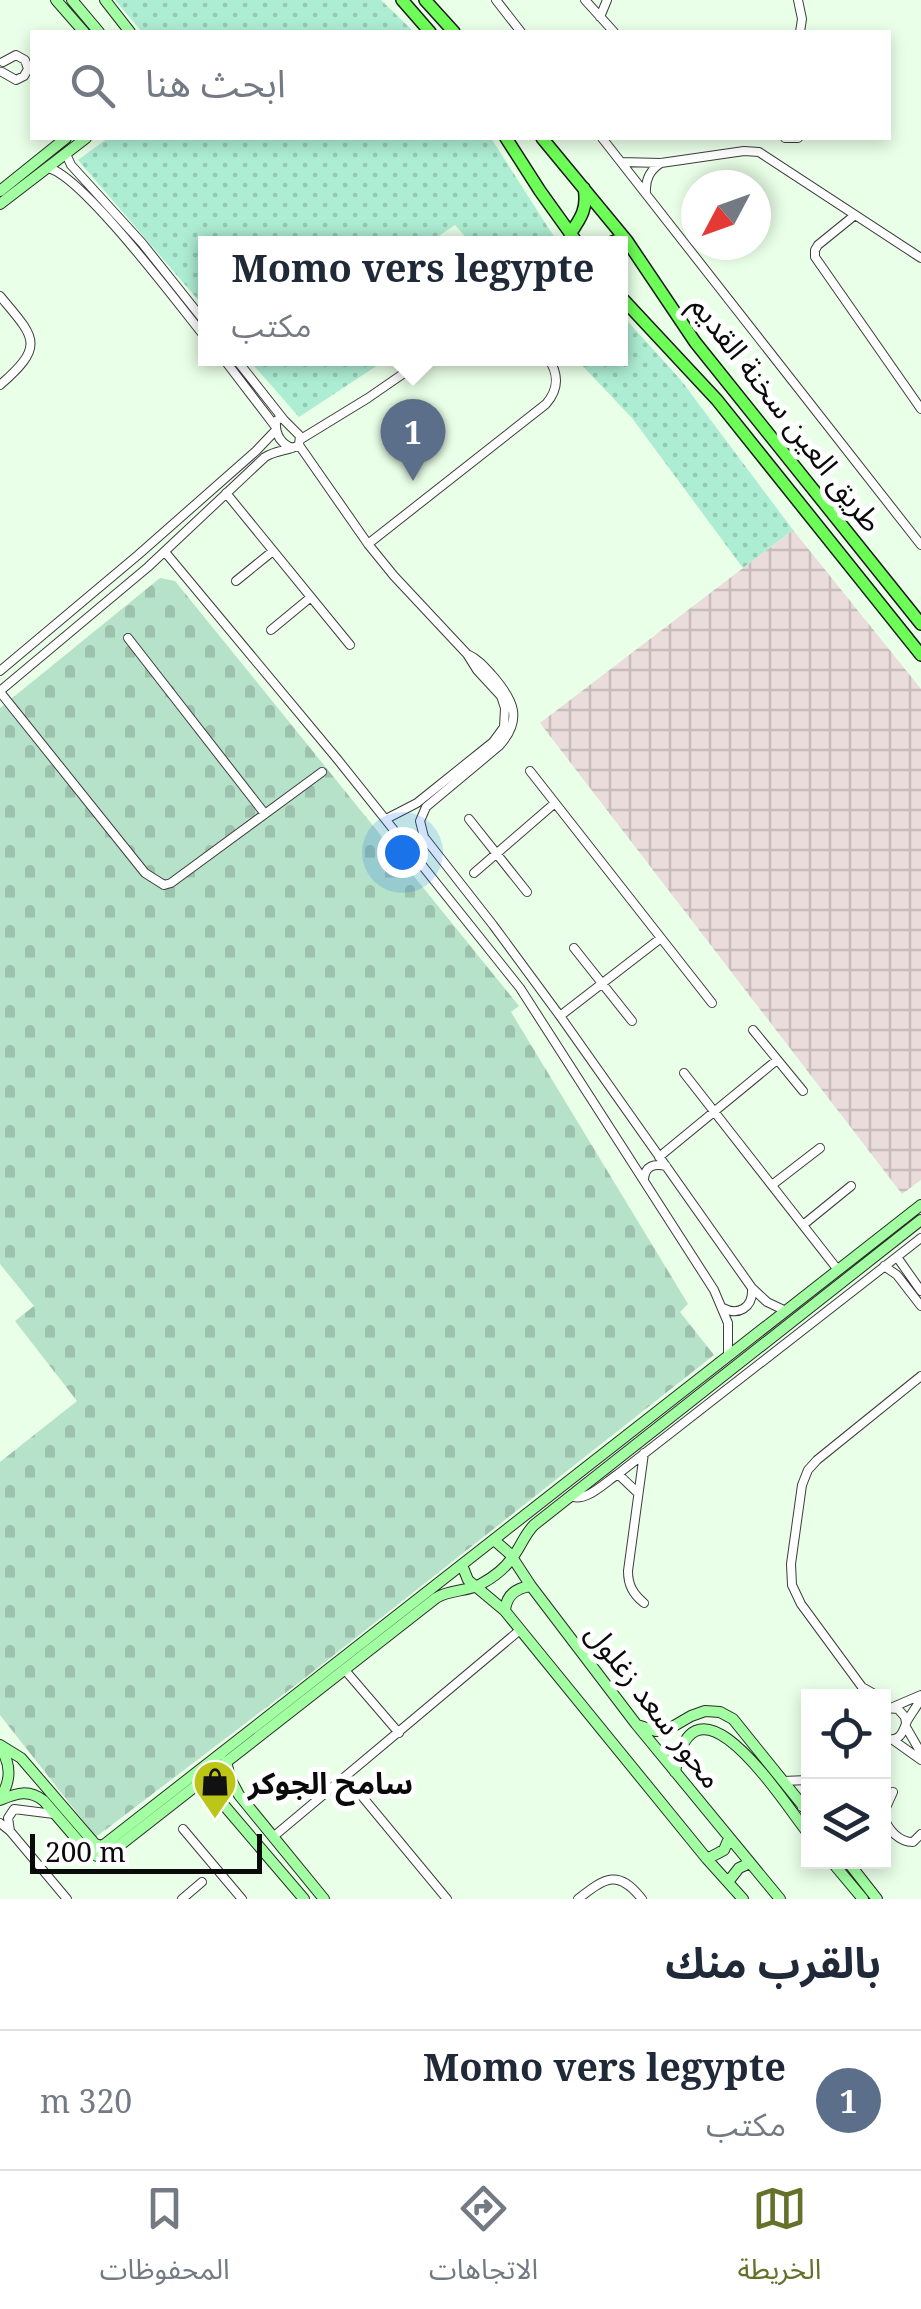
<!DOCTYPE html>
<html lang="ar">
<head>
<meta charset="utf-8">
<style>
  :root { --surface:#fff; --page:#f6f6f7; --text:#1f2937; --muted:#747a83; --line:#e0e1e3; --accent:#657028 }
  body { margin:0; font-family:"Noto Serif","Noto Sans Arabic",serif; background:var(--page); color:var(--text); direction:rtl }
  .controls { position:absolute; right:30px; bottom:30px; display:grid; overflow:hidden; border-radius:0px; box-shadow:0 5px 15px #0003 }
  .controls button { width:90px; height:90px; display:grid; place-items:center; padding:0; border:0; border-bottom:2px solid var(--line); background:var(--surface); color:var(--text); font:50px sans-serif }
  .compass { position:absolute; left:681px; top:170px; width:90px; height:90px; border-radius:50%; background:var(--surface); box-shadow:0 5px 15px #0003; rotate:229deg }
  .scale { position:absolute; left:30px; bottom:25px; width:232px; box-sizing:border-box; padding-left:10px; border:5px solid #0a0a0a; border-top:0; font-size:28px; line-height:35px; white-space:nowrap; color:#0a0a0a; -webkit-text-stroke:8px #fff; paint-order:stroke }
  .you { position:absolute; left:402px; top:852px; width:35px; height:35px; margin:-25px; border:8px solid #fff; border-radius:50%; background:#1a73e8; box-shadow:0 0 0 15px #1a73e833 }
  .badge { display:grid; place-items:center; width:65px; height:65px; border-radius:50%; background:var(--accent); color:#fff; font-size:32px; font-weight:700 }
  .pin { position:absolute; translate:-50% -82px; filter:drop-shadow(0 2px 5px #0008) }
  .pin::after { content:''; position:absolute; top:52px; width:35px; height:30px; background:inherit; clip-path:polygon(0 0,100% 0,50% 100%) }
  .popup { position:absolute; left:198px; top:236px; width:430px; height:130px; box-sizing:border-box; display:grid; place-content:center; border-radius:0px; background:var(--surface); filter:drop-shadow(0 2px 8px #0005); font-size:32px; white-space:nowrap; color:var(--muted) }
  .popup b { font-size:38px; color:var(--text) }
  .popup::after { content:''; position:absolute; left:50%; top:100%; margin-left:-20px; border:20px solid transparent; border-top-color:var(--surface) }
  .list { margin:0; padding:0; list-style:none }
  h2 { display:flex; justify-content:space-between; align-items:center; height:130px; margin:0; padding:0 40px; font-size:42px }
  h2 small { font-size:32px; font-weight:400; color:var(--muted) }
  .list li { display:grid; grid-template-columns:65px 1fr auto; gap:30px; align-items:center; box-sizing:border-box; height:140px; padding:0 40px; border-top:2px solid var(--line) }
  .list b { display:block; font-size:38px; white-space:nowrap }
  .list p { margin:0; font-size:32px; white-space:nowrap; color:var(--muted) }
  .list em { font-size:32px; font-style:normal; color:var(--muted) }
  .icon { flex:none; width:55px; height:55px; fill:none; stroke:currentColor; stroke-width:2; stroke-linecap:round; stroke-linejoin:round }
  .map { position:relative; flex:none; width:921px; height:1899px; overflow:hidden; direction:ltr }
  .search { position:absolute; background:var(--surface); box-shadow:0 5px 15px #0003; left:30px; right:30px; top:30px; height:110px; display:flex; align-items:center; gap:25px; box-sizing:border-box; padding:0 35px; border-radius:0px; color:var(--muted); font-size:38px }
  .sheet { height:270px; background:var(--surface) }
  nav { display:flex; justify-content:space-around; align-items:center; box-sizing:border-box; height:140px; border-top:2px solid var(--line); background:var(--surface); font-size:28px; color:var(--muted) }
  nav a { display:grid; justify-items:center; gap:5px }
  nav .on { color:var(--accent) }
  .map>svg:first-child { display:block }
  .industrial { fill:url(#industrial-grid) }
  .grass { fill:url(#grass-dots) }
  .cemetery { fill:url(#cemetery-stones) }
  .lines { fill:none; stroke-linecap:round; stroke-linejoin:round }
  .street-casing { stroke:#3d3d3d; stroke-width:10 }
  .secondary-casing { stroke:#2c2c2c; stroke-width:12 }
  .primary-casing { stroke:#1b1b1b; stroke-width:14 }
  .street { stroke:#fff; stroke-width:8 }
  .secondary { stroke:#a2ffa2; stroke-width:10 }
  .primary { stroke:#6dff57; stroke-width:11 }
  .labels { text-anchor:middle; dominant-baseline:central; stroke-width:10; stroke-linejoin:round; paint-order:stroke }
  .street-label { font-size:30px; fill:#0a0a0a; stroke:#fff }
  .poi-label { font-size:30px; font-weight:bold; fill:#0a0a0a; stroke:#fff; text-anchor:start }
</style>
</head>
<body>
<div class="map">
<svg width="921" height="1899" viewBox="0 0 921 1899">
  <defs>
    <pattern id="industrial-grid" width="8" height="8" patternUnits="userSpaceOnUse" patternTransform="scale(2.5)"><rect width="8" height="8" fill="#ebdcdc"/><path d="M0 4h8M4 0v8" fill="none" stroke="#c8bbbb"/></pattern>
    <pattern id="grass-dots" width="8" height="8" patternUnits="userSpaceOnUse" patternTransform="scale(2.5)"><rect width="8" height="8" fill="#adedd3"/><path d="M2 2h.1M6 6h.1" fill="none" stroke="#94cab4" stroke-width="1.8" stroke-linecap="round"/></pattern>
    <pattern id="cemetery-stones" width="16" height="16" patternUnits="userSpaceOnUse" patternTransform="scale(2.5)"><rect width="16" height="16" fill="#b7e2ca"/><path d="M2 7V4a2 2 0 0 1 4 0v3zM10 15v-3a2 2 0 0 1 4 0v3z" fill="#9cc1ac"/></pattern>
  </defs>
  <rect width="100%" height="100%" fill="#e9ffe7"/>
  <path class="industrial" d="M793,530L921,689V1180L902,1194L540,723Z"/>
  <path class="grass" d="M115,0H381L414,32H142Z
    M108,138H491L558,243H471L455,225L428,243L205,244V308L78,160Z
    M621,314L680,379L793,530L743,568L632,418L576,359L620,358Z
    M248,359H387L299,417Z"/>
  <path class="cemetery" d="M160,578L175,581L519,1006L511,1012L688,1304L680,1312L714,1355L301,1681L96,1837L0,1715V1462L77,1401L15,1321L34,1306L0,1264V708Z"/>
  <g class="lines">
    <defs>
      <path id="street" d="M496,0L521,32
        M585,0L614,32
        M798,0L802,19L800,32
        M600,17L607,0
        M2,72L16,80L24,76L28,69L25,60L16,55L3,62
        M602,138L921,545
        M785,138H798
        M66,154L71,165L142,243L205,322
        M621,162L661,163L744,151L759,152L921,258
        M48,168C82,175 179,305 205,337
        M646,193C645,179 650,170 661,163
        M855,215L818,245L815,250V257L921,409
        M0,296C35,338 46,345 0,385
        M223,358L275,426
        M235,358L284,420
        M301,439L368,398L426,358
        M299,445L368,544L394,576L467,654L477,670L501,696L505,708L504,727L493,742L417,803L386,819
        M226,493L350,645
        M368,544L546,404C559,389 559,374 548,358
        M165,552L338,760L520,988L714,1290L728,1323V1356
        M236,581L273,551
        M271,630L311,597
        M128,638L265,814
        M467,654C478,659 484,666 492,675C513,699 524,719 499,746L426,807L420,821L424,837L493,925L560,1016L752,1288L767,1302L786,1311
        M0,671L138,555L256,451L276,430
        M0,691L148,567L265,457C276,450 288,451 299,445L300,436L284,420L280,418L276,421C275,434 280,443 292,448
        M0,692L145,873L164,885L171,883L322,772
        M530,771L712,1003
        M469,819L527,892
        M474,873L555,803
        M574,948L632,1021
        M560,1016L661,938
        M753,1030L803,1091
        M684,1073L838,1270
        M659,1157L777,1060
        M644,1179C645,1166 654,1163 666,1166
        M772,1185L820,1148
        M803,1225L851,1186
        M897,1257L921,1291
        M884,1266L897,1275L921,1306
        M723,1308C738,1316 753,1308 752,1289
        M644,1453L628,1571C628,1585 633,1594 644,1603
        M618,1474L638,1493
        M570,1496C586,1503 604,1483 618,1474L921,1238
        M344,1669L399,1733
        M862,1687L878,1696
        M866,1696L862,1687L801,1604L792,1585L791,1564L802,1485L808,1470L817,1460L921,1376
        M893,1707L921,1695
        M884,1708L898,1709L905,1717L906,1723
        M906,1727L921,1753
        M884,1739C900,1741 902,1735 907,1721C911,1714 917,1706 921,1699
        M893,1740L921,1760
        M346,1777L447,1899
        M783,1781L808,1780
        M802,1807L808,1788
        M884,1812L893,1792
        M884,1817C888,1830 899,1842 913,1842L921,1834
        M0,1823L10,1831L67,1899
        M183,1829L242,1899
        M10,1831L8,1818L14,1809L54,1814
        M273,1837L520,1630
        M182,1899L202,1882
        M578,1899C606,1877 618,1869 642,1899"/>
      <path id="secondary" d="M56,0L84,32
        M72,0L99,32
        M105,0L130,32
        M0,191L66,138
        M0,204L86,138
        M494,1540L510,1554L531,1586L636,1724L780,1899
        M462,1565L468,1580L505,1611L707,1859L743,1899
        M505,1611C506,1595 516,1588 531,1586
        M637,1725L656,1731L667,1730L691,1716L705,1711L720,1712L733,1719L808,1812
        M0,1745L21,1758L95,1844L101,1846L105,1844L921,1205
        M0,1747C11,1764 12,1780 0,1798
        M226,1761L230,1778L239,1795L324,1899
        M675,1772C694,1659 783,1802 808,1833
        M197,1784L217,1797L304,1899
        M0,1800C17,1793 29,1789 44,1801L87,1851L97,1856L110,1853L436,1598C450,1589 467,1592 481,1584C492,1578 505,1568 512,1558C521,1547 524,1535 534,1525L921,1220
        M707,1859L724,1850L729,1838
        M832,1862L863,1899
        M848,1862L877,1899
        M728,1882L739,1868L750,1863"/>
      <path id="primary" d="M402,0L430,32
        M425,0L454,32
        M506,138L540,191L578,244
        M542,138L627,241L695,342L921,624
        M570,234C581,218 588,208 584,188
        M607,244L618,240L627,241
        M620,296L717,400L921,655"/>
    </defs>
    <use href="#street" class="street-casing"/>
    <use href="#secondary" class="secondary-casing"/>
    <use href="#primary" class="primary-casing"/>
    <use href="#street" class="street"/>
    <use href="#secondary" class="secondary"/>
    <use href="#primary" class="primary"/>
  </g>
  <defs>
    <symbol id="shop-pin" viewBox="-11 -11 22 30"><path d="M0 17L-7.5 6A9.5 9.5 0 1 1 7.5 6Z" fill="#bbc616" stroke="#fff"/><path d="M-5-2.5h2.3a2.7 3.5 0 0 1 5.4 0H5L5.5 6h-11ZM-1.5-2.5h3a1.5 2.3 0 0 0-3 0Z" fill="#111"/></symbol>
  </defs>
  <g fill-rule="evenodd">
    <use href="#shop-pin" x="190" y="1757" width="50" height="68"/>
  </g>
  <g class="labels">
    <g class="street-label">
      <text transform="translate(787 413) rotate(52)">طريق العين سخنة القديم</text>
      <text transform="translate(655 1705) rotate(52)">محور سعد زغلول</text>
    </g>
    <g class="poi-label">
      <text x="248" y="1782">سامح الجوكر</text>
    </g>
  </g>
</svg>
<div class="controls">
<button><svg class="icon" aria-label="locate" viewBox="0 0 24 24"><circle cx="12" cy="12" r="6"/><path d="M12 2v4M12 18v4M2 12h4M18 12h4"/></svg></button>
<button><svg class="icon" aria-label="layers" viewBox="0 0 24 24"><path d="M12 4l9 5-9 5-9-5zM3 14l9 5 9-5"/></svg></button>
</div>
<svg class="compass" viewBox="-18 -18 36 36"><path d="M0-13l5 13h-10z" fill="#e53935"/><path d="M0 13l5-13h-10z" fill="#747a83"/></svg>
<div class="scale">200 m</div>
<div class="you"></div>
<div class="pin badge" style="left:413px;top:481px;background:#5c6f8a">1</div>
<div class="popup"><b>Momo vers legypte</b>مكتب</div>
<div class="search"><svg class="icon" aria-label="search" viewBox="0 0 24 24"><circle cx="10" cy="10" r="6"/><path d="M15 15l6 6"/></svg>ابحث هنا</div>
</div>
<section class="sheet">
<h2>بالقرب منك<small></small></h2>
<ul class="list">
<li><span class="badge" style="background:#5c6f8a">1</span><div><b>Momo vers legypte</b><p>مكتب</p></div><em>320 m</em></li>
</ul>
</section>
<nav>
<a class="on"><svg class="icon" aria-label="map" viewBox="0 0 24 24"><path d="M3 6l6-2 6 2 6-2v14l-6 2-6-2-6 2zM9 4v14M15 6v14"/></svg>الخريطة</a>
<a><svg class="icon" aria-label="directions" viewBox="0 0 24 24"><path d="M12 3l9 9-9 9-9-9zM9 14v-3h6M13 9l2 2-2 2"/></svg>الاتجاهات</a>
<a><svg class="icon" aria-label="saved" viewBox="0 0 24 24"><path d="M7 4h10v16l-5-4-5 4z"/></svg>المحفوظات</a>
</nav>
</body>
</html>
